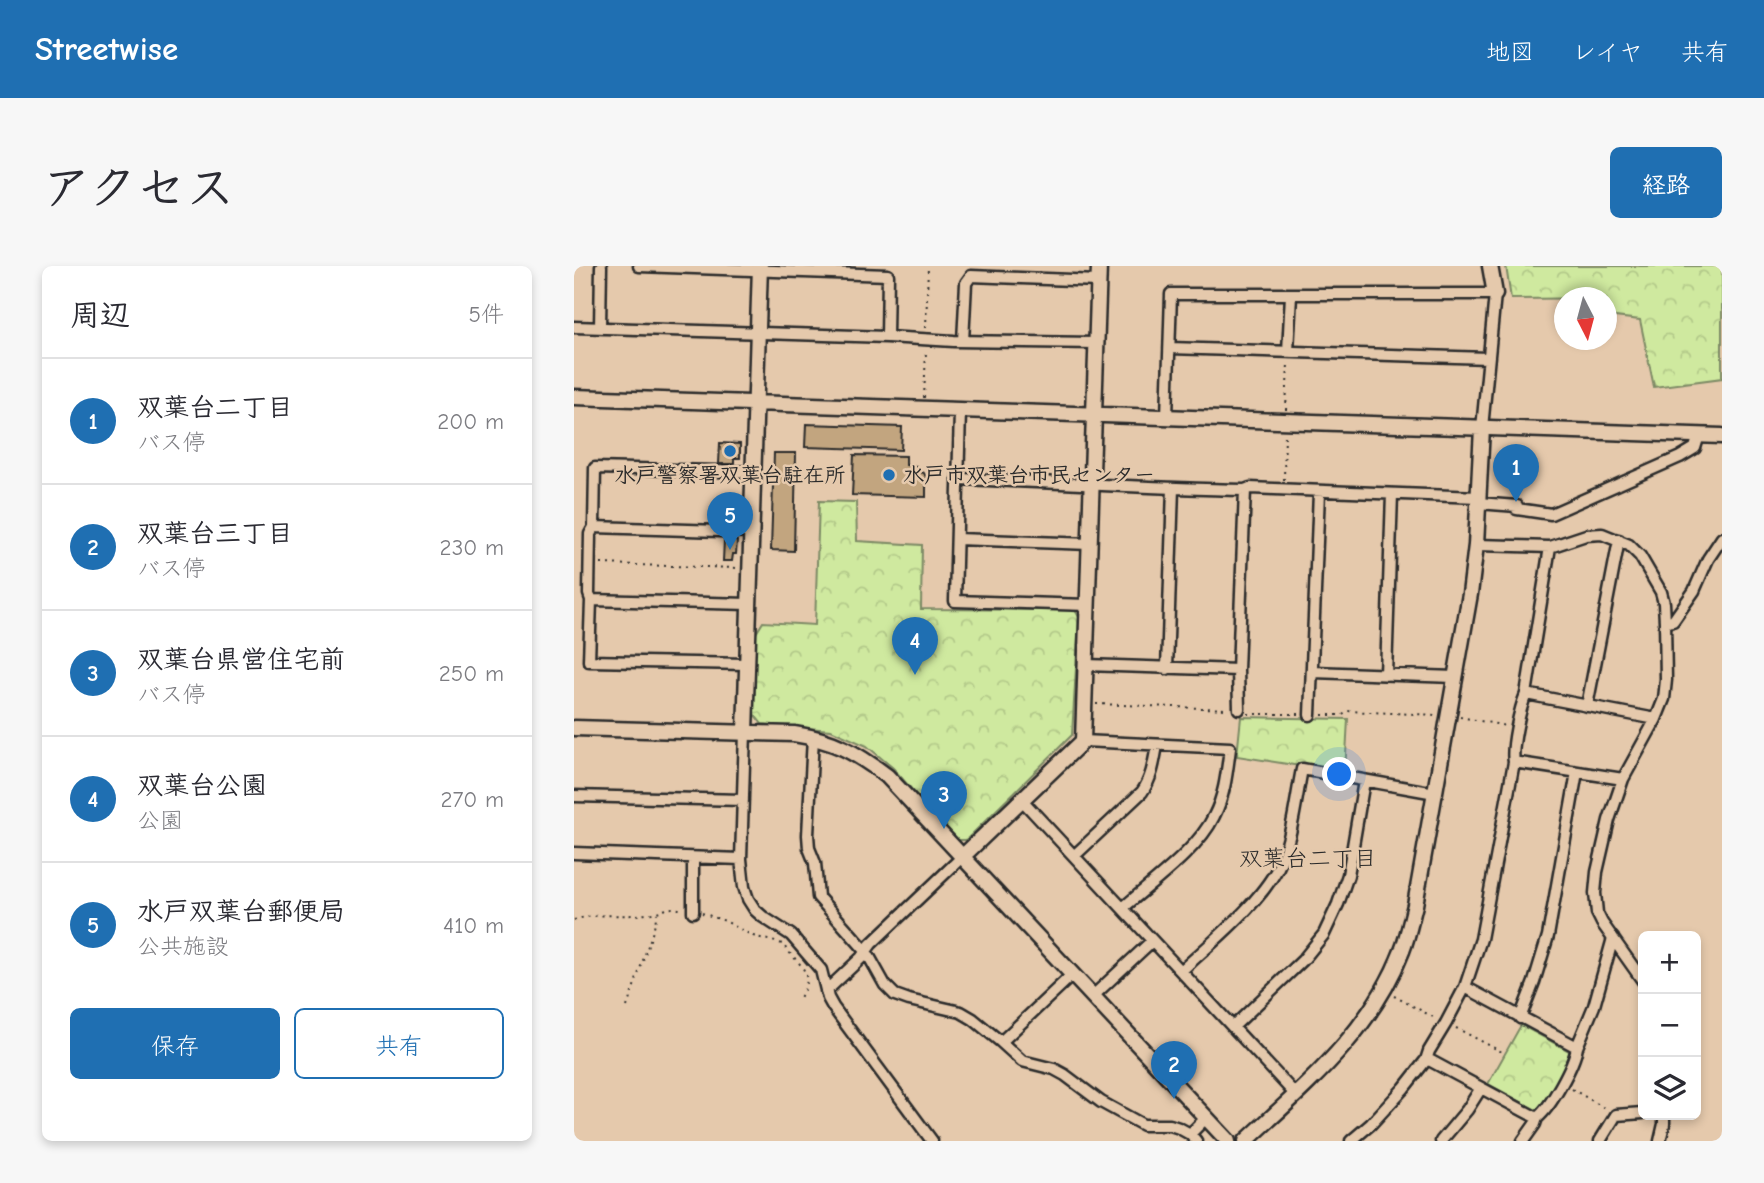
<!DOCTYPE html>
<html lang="ja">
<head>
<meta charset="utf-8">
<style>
  :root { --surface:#fff; --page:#f7f7f7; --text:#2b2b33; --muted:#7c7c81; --line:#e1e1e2; --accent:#1f6fb2 }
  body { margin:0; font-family:"Comic Neue","Klee One",sans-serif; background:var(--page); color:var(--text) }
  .controls { position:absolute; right:21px; bottom:21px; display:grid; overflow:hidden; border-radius:10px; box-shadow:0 4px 10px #0003 }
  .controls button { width:63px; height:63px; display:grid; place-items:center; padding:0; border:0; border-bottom:2px solid var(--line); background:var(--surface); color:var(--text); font:35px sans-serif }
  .compass { position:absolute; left:980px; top:21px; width:63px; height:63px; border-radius:50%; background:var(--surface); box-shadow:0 4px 10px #0003; rotate:174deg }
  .you { position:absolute; left:766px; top:509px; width:24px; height:24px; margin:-18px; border:5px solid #fff; border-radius:50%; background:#1a73e8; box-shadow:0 0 0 10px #1a73e833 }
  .badge { display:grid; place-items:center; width:46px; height:46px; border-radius:50%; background:var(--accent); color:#fff; font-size:23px; font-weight:700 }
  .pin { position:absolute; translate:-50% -58px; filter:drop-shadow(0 2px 4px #0008) }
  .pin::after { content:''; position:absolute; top:37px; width:24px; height:21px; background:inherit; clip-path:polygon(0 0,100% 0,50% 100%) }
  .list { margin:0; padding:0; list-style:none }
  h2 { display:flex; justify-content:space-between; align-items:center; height:91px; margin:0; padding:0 28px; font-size:30px }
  h2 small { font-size:23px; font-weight:400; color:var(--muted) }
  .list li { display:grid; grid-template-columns:46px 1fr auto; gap:21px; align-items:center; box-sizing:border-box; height:126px; padding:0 28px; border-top:2px solid var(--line) }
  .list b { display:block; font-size:26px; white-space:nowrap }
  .list p { margin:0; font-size:23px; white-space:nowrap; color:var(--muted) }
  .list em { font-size:23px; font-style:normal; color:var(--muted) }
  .actions { display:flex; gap:14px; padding:21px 28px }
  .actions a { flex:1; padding:16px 0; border:2px solid var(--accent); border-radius:10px; text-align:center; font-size:24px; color:var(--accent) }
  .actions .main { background:var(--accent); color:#fff }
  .icon { flex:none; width:38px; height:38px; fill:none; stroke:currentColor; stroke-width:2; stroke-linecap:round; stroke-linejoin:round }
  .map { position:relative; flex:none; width:1148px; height:875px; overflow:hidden; border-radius:10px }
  header { display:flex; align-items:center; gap:42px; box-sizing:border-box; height:98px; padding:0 35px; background:var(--accent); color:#fff }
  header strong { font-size:33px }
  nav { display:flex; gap:38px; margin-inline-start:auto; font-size:24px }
  .intro { display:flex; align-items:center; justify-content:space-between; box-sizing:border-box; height:168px; padding:0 42px }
  h1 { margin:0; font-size:49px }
  .button { padding:18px 32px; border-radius:10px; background:var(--accent); color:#fff; font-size:24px; font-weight:700 }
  main { display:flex; gap:42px; padding:0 42px }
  aside { flex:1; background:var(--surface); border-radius:10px; box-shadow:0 4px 10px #0003 }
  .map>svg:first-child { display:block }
  .forest { fill:url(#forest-crowns); stroke:#7d8a65; stroke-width:2 }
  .building { fill:#c2a57f; stroke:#2b2b2b; stroke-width:2 }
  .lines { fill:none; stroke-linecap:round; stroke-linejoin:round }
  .street-casing { stroke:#2b2b2b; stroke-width:15 }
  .secondary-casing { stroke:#2b2b2b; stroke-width:19 }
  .path { stroke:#2b2b2b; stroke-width:2; stroke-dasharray:2 5; stroke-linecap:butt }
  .street { stroke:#e5c9ac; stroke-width:10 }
  .secondary { stroke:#e5c9ac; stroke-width:14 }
  .poi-dot { fill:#1f6fb2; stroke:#e5c9ac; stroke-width:2.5 }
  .labels { text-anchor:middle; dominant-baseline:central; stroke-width:5; stroke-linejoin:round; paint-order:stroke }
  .poi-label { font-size:21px; font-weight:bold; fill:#2b2b2b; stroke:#e5c9ac }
  .neighbourhood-label { font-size:23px; fill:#2b2b2b; stroke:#e5c9ac }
</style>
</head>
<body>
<header>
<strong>Streetwise</strong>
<nav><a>地図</a><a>レイヤ</a><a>共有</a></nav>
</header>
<div class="intro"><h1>アクセス</h1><a class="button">経路</a></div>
<main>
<aside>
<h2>周辺<small>5件</small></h2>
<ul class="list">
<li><span class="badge">1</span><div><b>双葉台二丁目</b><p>バス停</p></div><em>200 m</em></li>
<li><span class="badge">2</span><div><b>双葉台三丁目</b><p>バス停</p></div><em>230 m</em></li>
<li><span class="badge">3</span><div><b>双葉台県営住宅前</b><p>バス停</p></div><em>250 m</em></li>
<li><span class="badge">4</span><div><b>双葉台公園</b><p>公園</p></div><em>270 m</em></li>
<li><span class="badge">5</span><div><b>水戸双葉台郵便局</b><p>公共施設</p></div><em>410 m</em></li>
</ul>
<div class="actions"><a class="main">保存</a><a>共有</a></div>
</aside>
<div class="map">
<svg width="1148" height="875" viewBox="0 0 1148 875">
  <defs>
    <pattern id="forest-crowns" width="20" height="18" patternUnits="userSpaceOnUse" patternTransform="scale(1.75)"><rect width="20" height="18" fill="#cfe99f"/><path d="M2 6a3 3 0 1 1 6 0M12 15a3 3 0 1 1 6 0" fill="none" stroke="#b2c889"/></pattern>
  </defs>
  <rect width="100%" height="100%" fill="#e5c9ac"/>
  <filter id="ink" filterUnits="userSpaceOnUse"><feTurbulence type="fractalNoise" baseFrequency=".0143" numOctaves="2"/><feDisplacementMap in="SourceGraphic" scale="14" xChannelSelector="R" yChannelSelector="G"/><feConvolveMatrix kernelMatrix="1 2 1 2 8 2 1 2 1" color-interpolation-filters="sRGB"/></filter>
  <g filter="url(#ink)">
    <path class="forest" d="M932,0H1148V112L1080,121L1066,54L1033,50L1032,32L937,33Z
      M245,235L282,236L283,275L348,279L347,343L501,344L505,351L498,469L392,574H382L319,502L293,480L257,464L188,458L180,448L181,369L189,356L241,359Z
      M667,451L774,453L771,507L663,490Z
      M947,759L999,787L985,816L966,846L914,818Z"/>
    <path class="building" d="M232,158L328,161L327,184L231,181Z
      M146,177L166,178V192H160V198H145Z
      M200,187H222L220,285L197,284Z
      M280,189L332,190V199L342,200V205L350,207L352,211V231L278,229Z
      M150,274L163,275L162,288H159L158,295H149Z"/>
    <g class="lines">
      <defs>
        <path id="street" d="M65,0L314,9L313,71
          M0,61L313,71L380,75L522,77
          M26,61L27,0
          M389,75L392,17L397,10L524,15
          M596,82L914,92
          M714,85L717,29
          M386,145L381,335L514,339
          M593,151L597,28H921L908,162
          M384,213C480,216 575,222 671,224L676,222L904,231
          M904,237L943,240V243L977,248L1106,191L1121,182L1125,169
          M177,266L20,261L21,202L179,206
          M383,273L516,278
          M902,279L976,281L1012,269L1028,268L1055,279L1066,290L1087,326L1090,337L1091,356L1092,414L1090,433L1082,453L1049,513L1035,554L1023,606L1021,627L1023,647L1028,657L1069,715
          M976,281L952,428L1082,453
          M17,334L15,328L16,268L20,261
          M1091,356L1099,355L1120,325L1134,293L1148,272
          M173,398L15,395L17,334L175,338
          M512,399L664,404L671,224
          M593,403L599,222
          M664,404L665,443
          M739,406L881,411
          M812,409L818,228
          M952,428C946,442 937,482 940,496L907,673L891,721L1003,781L1020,740L1039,672
          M1013,440L1045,274
          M736,449L745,226
          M171,466L167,593L170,621L174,633L181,644L189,651L217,669L247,704L254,732L259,741L358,875
          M239,471L234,569L235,582L241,597L244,631L292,685L311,719L321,729L335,734L387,746L399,753L427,776L448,795L480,803L491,809L527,836L569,859H596L605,862L616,868L622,875
          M509,475L656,482C653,505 651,529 640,550C624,584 577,617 549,642
          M940,496L1049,513
          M0,530L169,534
          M447,533L721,828
          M0,587L167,593
          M500,590L568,526C578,512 580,496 583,479
          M119,646V592
          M607,705C638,676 692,633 708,593C719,565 722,533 728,503L861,527
          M252,725L287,692L297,678L388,591
          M519,730L578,675
          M946,752L960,716L974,670L1003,506
          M659,761L729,694L750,668L764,638L774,609L790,515
          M427,776L499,708
          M852,794L855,785L872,757L891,721
          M963,852C977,841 1000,799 1003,781
          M616,868L632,852
          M777,875L797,858L830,822L852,794L857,795L963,852L961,858L949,875
          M867,875L893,844L907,822
          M1026,875L1042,849L1069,847
          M1086,875L1090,858V849"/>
        <path id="secondary" d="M916,0L921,28
          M0,131L1148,170
          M0,462L220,468C260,474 281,486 313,510L654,875
          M171,466L186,0
          M388,591L509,475L525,0
          M672,875C733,818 797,766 828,685C834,670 837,654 841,639L896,328L902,279L908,162"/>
      </defs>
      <use href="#street" class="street-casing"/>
      <use href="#secondary" class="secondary-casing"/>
      <path class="path" d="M352,62L354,0
        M350,132L352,85
        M712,144L714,97
        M710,214L711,167
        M27,298L165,302
        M522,438L653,443
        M674,448H725
        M748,449H769L773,445L863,449
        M886,451L932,460
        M128,647L151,655L179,670L209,678C217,692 236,701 232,719C231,724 226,731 224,735
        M0,654C26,645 56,653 82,646C95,643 95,640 109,644
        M820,730L861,752
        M53,741L80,662L83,647
        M882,762L930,787
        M998,823L1032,843"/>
      <use href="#street" class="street"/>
      <use href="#secondary" class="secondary"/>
    </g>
  </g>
  <g class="poi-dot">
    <circle cx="156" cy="185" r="7"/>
    <circle cx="315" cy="209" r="7"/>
  </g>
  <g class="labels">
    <g class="poi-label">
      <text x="156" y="209">水戸警察署双葉台駐在所</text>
      <text x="329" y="209" text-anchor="start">水戸市双葉台市民センター</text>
    </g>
    <g class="neighbourhood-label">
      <text x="734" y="592">双葉台二丁目</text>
    </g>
  </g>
</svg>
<div class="controls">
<button>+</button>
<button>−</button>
<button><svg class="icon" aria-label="layers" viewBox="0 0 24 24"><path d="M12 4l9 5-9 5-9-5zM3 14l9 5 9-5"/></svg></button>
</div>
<svg class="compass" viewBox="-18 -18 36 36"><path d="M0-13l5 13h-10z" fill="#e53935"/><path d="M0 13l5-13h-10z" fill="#7c7c81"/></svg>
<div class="you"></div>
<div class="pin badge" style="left:942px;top:236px">1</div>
<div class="pin badge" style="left:600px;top:833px">2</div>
<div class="pin badge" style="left:370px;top:563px">3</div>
<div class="pin badge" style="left:341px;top:409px">4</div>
<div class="pin badge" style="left:156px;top:284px">5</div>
</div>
</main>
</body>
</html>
